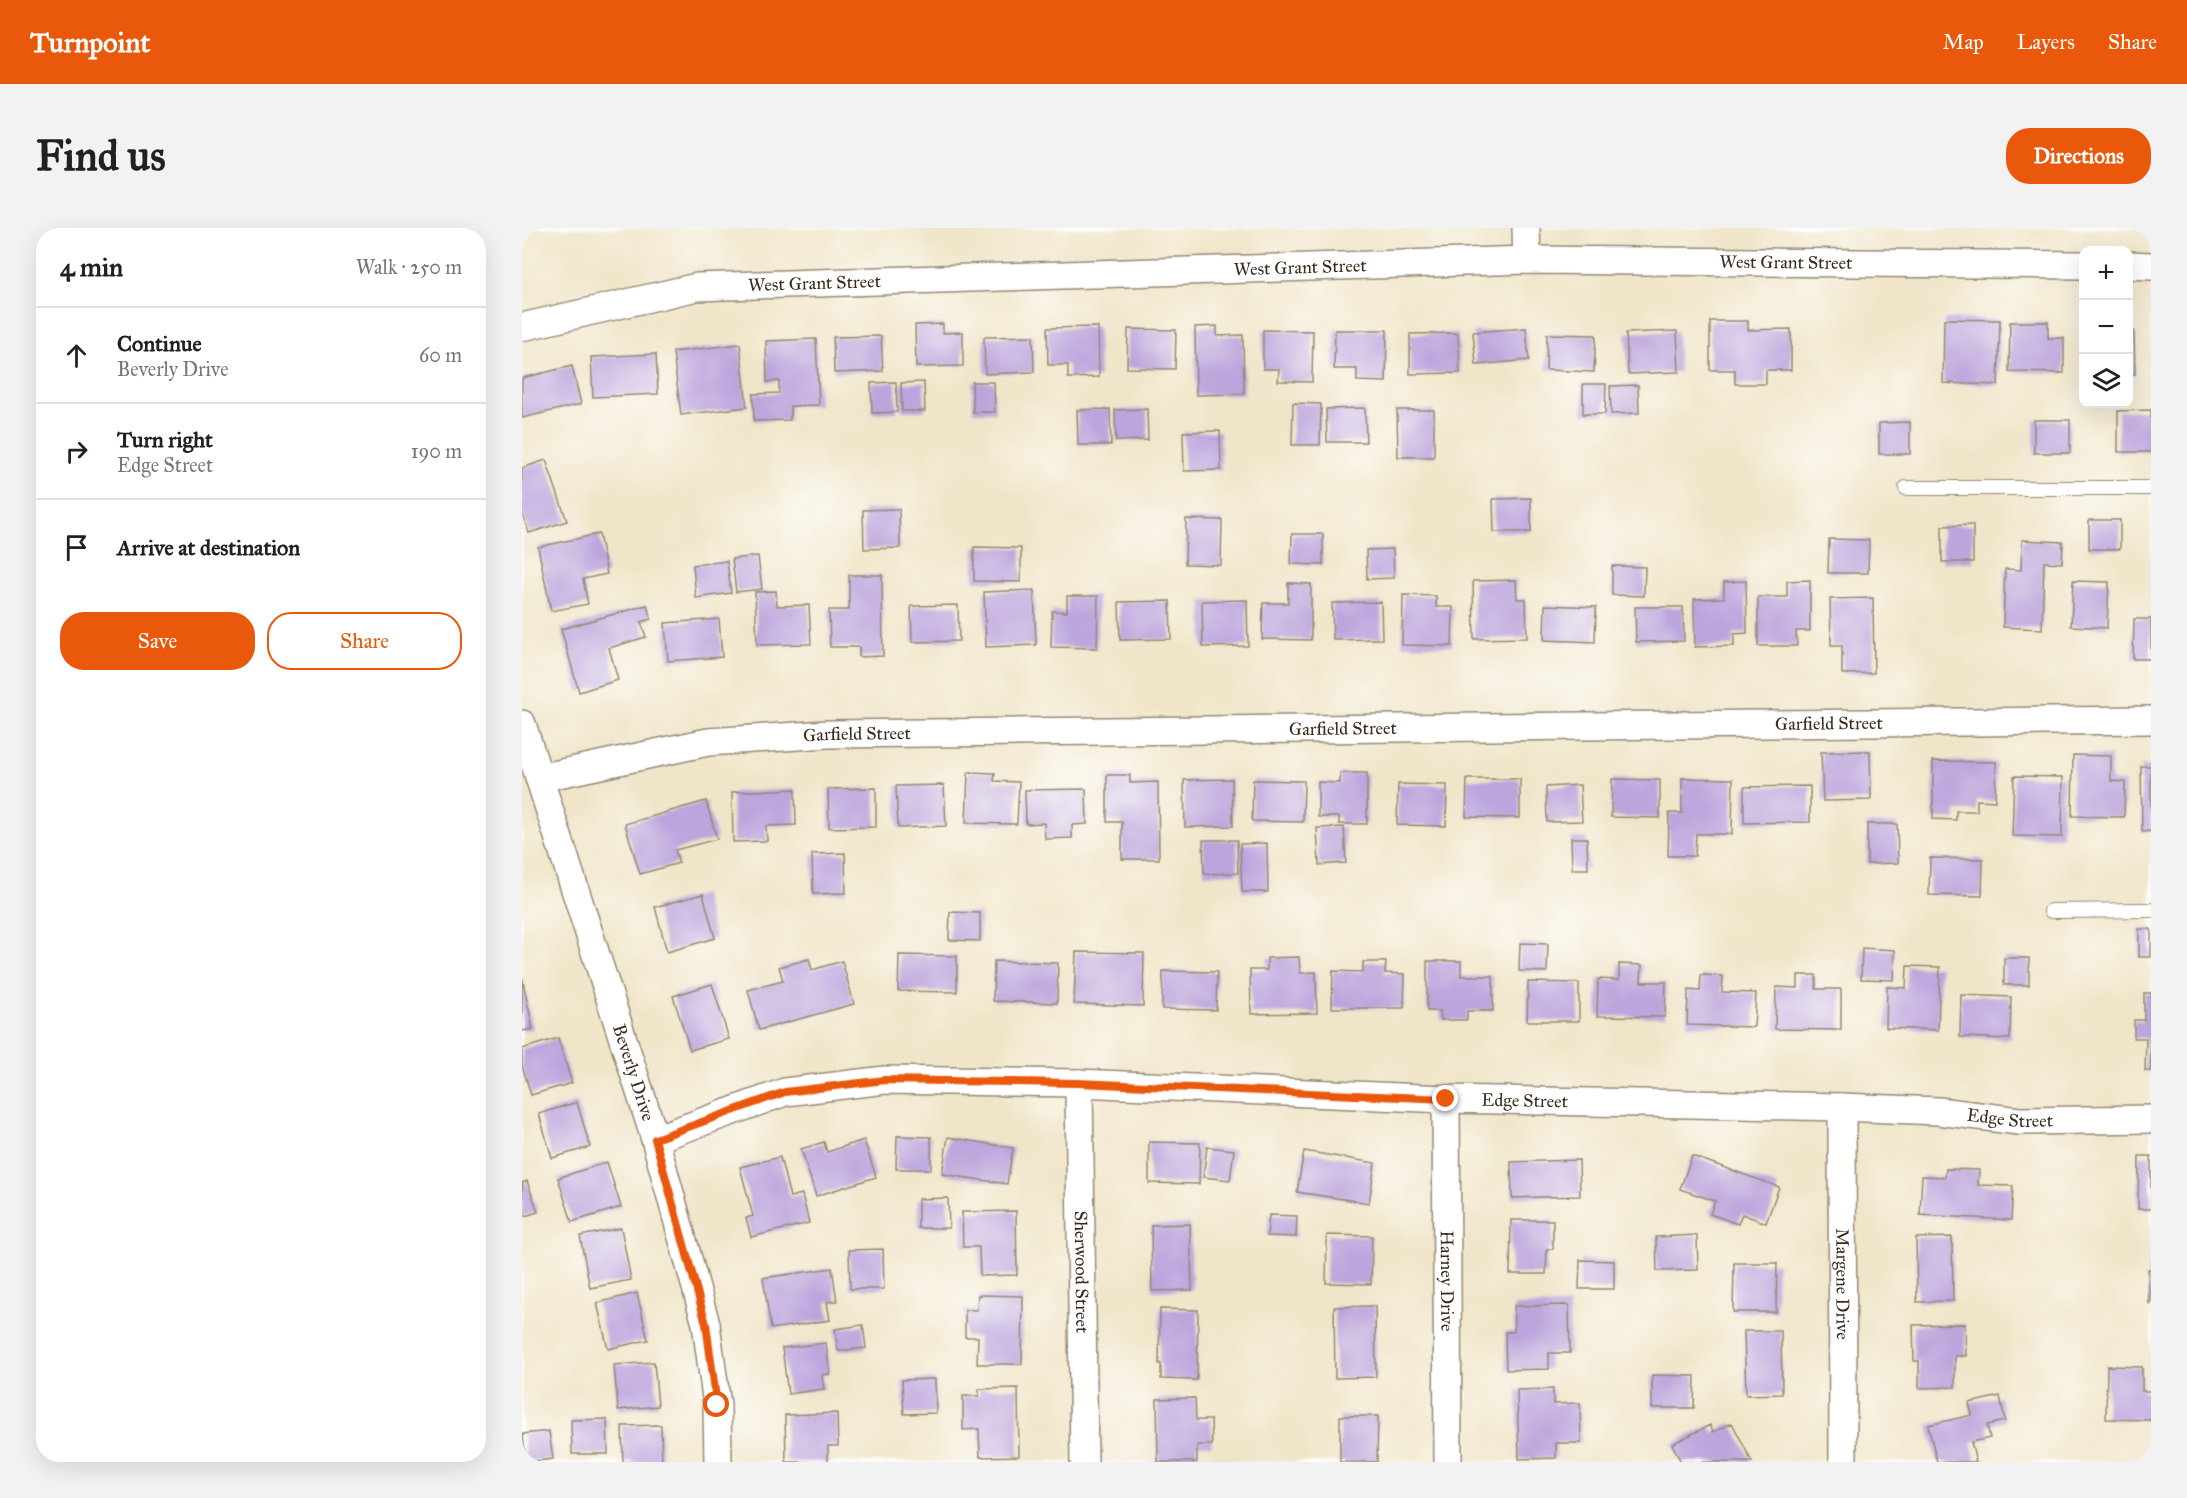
<!DOCTYPE html>
<html lang="en">
<head>
<meta charset="utf-8">
<style>
  :root { --surface:#fff; --page:#f2f2f2; --text:#202124; --muted:#757577; --line:#e0e0e0; --accent:#ea580c }
  body { margin:0; font-family:"IM FELL Great Primer",serif; background:var(--page); color:var(--text) }
  .controls { position:absolute; right:18px; top:18px; display:grid; overflow:hidden; border-radius:12px; box-shadow:0 6px 24px #0002 }
  .controls button { width:54px; height:54px; display:grid; place-items:center; padding:0; border:0; border-bottom:2px solid var(--line); background:var(--surface); color:var(--text); font:30px sans-serif }
  .stop { position:absolute; width:18px; height:18px; margin:-14px; border:4px solid #ea580c; border-radius:50%; background:#fff }
  .stop.end { background:#ea580c; border-color:#fff; box-shadow:0 2px 6px #0008 }
  .list { margin:0; padding:0; list-style:none }
  h2 { display:flex; justify-content:space-between; align-items:center; height:78px; margin:0; padding:0 24px; font-size:26px }
  h2 small { font-size:20px; font-weight:400; color:var(--muted) }
  .list li { display:grid; grid-template-columns:39px 1fr auto; gap:18px; align-items:center; box-sizing:border-box; height:96px; padding:0 24px; border-top:2px solid var(--line) }
  .list b { display:block; font-size:22px; white-space:nowrap }
  .list p { margin:0; font-size:20px; white-space:nowrap; color:var(--muted) }
  .list em { font-size:20px; font-style:normal; color:var(--muted) }
  .actions { display:flex; gap:12px; padding:18px 24px }
  .actions a { flex:1; padding:14px 0; border:2px solid var(--accent); border-radius:24px; text-align:center; font-size:21px; color:var(--accent) }
  .actions .main { background:var(--accent); color:#fff }
  .icon { flex:none; width:33px; height:33px; fill:none; stroke:currentColor; stroke-width:2; stroke-linecap:round; stroke-linejoin:round }
  .map { position:relative; flex:none; width:1629px; height:1234px; overflow:hidden; border-radius:24px }
  header { display:flex; align-items:center; gap:36px; box-sizing:border-box; height:84px; padding:0 30px; background:var(--accent); color:#fff }
  header strong { font-size:28px }
  nav { display:flex; gap:33px; margin-inline-start:auto; font-size:21px }
  .intro { display:flex; align-items:center; justify-content:space-between; box-sizing:border-box; height:144px; padding:0 36px }
  h1 { margin:0; font-size:42px }
  .button { padding:15px 27px; border-radius:24px; background:var(--accent); color:#fff; font-size:21px; font-weight:700 }
  main { display:flex; gap:36px; padding:0 36px }
  aside { flex:1; background:var(--surface); border-radius:24px; box-shadow:0 6px 24px #0002 }
  .map>svg:first-child { display:block }
  .building { fill:#bba5dd }
  .lines { fill:none; stroke-linecap:round; stroke-linejoin:round }
  .service-casing { stroke:#968874; stroke-width:16 }
  .minor-casing { stroke:#968874; stroke-width:30 }
  .service { stroke:#fff; stroke-width:14 }
  .minor { stroke:#fff; stroke-width:27 }
  .route { stroke:#ea580c; stroke-width:8 }
  .labels { text-anchor:middle; dominant-baseline:central; stroke-width:4.5; stroke-linejoin:round; paint-order:stroke }
  .street-label { font-size:18px; fill:#3b2a1e; stroke:#fdfcf7 }
</style>
</head>
<body>
<header>
<strong>Turnpoint</strong>
<nav><a>Map</a><a>Layers</a><a>Share</a></nav>
</header>
<div class="intro"><h1>Find us</h1><a class="button">Directions</a></div>
<main>
<aside>
<h2>4 min<small>Walk · 250 m</small></h2>
<ul class="list">
<li><svg class="icon" aria-label="ahead" viewBox="0 0 24 24"><path d="M12 20V5M6 11l6-6 6 6"/></svg><div><b>Continue</b><p>Beverly Drive</p></div><em>60 m</em></li>
<li><svg class="icon" aria-label="right" viewBox="0 0 24 24"><path d="M7 20v-9h11M14 6l5 5-5 5"/></svg><div><b>Turn right</b><p>Edge Street</p></div><em>190 m</em></li>
<li><svg class="icon" aria-label="arrive" viewBox="0 0 24 24"><path d="M6 21V4h12l-3 4 3 4H6"/></svg><div><b>Arrive at destination</b></div></li>
</ul>
<div class="actions"><a class="main">Save</a><a>Share</a></div>
</aside>
<div class="map">
<svg width="1629" height="1234" viewBox="0 0 1629 1234">
  <rect width="100%" height="100%" fill="#fdfcf7"/>
  <filter id="ink" filterUnits="userSpaceOnUse"><feTurbulence type="fractalNoise" baseFrequency=".0167" numOctaves="2"/><feDisplacementMap in="SourceGraphic" scale="12" xChannelSelector="R" yChannelSelector="G"/><feConvolveMatrix kernelMatrix="1 2 1 2 8 2 1 2 1" color-interpolation-filters="sRGB"/></filter>
  <filter id="wash" filterUnits="userSpaceOnUse"><feTurbulence type="fractalNoise" baseFrequency=".008" numOctaves="4" result="noise"/><feDisplacementMap in="SourceGraphic" scale="24" xChannelSelector="R" yChannelSelector="G"/><feGaussianBlur stdDeviation="1.35" result="paint"/><feColorMatrix in="noise" values="0 0 0 0 0 0 0 0 0 0 0 0 0 0 0 0 0 1.4 0 .05"/><feComposite in="paint" operator="in"/></filter>
  <g filter="url(#wash)">
    <rect width="100%" height="100%" fill="#f0e5c9"/>
    <g id="blocks">
      <path class="building" d="M1422,91L1478,92L1476,157L1421,155Z
        M1188,93H1226V102L1269,101V142H1244V156H1213V142H1188Z
        M1488,94H1526V110H1542V145L1487,144Z
        M421,96V105L441,104V138L394,139L393,97Z
        M695,98V108L721,107L722,166L674,167L673,99Z
        M576,99L577,149L546,150V137H526L525,100Z
        M1004,100L1007,132L954,137L951,104Z
        M606,101L654,102L653,141L605,140Z
        M741,102L791,103L790,154L756,153L757,141H741Z
        M813,102H865L864,154L835,153V141H812Z
        M1155,103L1157,144L1106,146L1104,105Z
        M1612,103L1613,146H1606V104Z
        M936,105L938,145L888,146V106Z
        M1025,106L1074,107L1072,144L1024,142Z
        M359,108L361,143L312,145L311,109Z
        M511,108L512,144L463,146L462,109Z
        M294,111L297,177L268,178V192L232,193L231,166L257,165V153L245,154L244,113Z
        M218,116L225,179L159,187L151,124Z
        M134,126L136,166L71,169L69,129Z
        M50,138L59,176L0,190V150Z
        M374,154L375,184L350,185L349,155Z
        M402,154L403,183H380L379,155Z
        M450,154H472L473,184H451Z
        M1061,156H1084L1083,186H1061Z
        M1116,157L1117,185L1089,186L1088,158Z
        M771,175L799,176L798,217H770Z
        M843,180L844,214H805L804,181Z
        M588,181L589,217H556L555,182Z
        M625,181L626,212L594,213L593,182Z
        M875,182H912V229H876Z
        M1629,182V224H1596V183Z
        M1512,192H1548V225H1512Z
        M1388,194V226H1357V195Z
        M698,203L699,242L662,243L661,204Z
        M24,232L45,293L7,305L0,285V240Z
        M1009,270V304H972L971,271Z
        M377,281L378,320L342,321L341,282Z
        M664,291L700,292L699,337L663,336Z
        M1567,292H1598V321H1567Z
        M1451,297V334H1420V298Z
        M77,306L85,346L61,351L66,376L29,383L16,319Z
        M770,306H801V337L769,336Z
        M1307,311L1347,312L1346,345H1306Z
        M1500,312L1541,314L1540,335L1522,334L1520,401L1481,399L1483,341L1499,342Z
        M452,319L499,320V354L452,353Z
        M871,321L872,350L845,351L844,322Z
        M236,328L240,361L214,364L210,331Z
        M205,333L209,365L174,370L171,337Z
        M1090,338L1123,339L1122,368L1090,367Z
        M327,347H360L361,428L337,429V419H308L307,382H327Z
        M994,352L995,371H1004L1005,410L952,411L951,353Z
        M1288,352V403H1274L1275,418H1236V369H1265V353Z
        M1224,353L1225,405L1212,406V418L1173,419L1172,371L1202,370V354Z
        M1551,353L1587,354L1585,400L1549,398Z
        M766,355L789,356V412L740,411L741,375H766Z
        M512,362L514,417L464,419L462,364Z
        M254,363L255,378L287,377L289,416L235,417L233,364Z
        M881,367L914,368V379H931L930,418L880,417Z
        M545,368H576L575,420L529,419L530,383L545,384Z
        M1351,370L1352,445L1320,446V418H1309L1308,371Z
        M725,372L726,418L681,419L680,373Z
        M648,373L649,411L598,412L597,374Z
        M859,374L860,411L811,412L810,375Z
        M125,377L129,391L119,394L124,409L87,420L96,452L57,464L39,401Z
        M436,377L437,413L390,414L389,378Z
        M1023,377L1074,379L1073,414L1022,412Z
        M1113,379H1161L1162,413L1114,414Z
        M197,391L200,429L146,433L143,395Z
        M1612,391H1629V431H1611Z
        M1348,523L1349,572L1301,573L1299,524Z
        M1551,527L1589,528V553L1603,554L1602,589L1550,588Z
        M1411,533L1474,534L1473,573L1455,572V583H1434V592L1411,591Z
        M1619,538H1629V603L1620,604Z
        M446,544L473,545L472,553L497,554L495,596L444,595Z
        M818,545H845V596H817V589H796V554L818,555Z
        M585,547H608V555L636,554L637,631H600V594H585Z
        M1492,548L1541,549L1540,609L1490,608Z
        M1160,550L1211,551L1210,606H1174L1173,628H1146L1147,585H1160Z
        M710,551L711,598L663,599L662,552Z
        M945,551H998V590L944,589Z
        M1090,551L1138,552V590L1089,589Z
        M731,552L782,553L781,594L730,593Z
        M876,556L925,557L924,598L875,597Z
        M422,557L424,598L376,600L374,558Z
        M1058,557L1060,593L1025,594L1024,559Z
        M1288,558V594L1222,595V559Z
        M354,560V599L307,600L306,561Z
        M273,561L274,597L244,598L245,613L211,614L210,564Z
        M564,561L565,596L550,597V610L523,611L522,595L504,596L503,562Z
        M184,573L195,611L153,622L157,635L118,646L103,596Z
        M1345,596H1375L1376,635L1345,636Z
        M822,599L824,635L797,637L795,600Z
        M1049,610H1065L1066,641H1050Z
        M681,612H715L716,645L682,646Z
        M745,615L746,664H720L718,616Z
        M323,625L324,665L291,666L290,626Z
        M1408,630L1461,631L1460,668L1407,667Z
        M181,666L193,710L145,724L133,679Z
        M428,684L458,685V713L427,712Z
        M1617,701H1629V729H1617Z
        M998,715L1026,716L1025,744L997,743Z
        M1340,720L1373,722L1372,752L1339,751Z
        M554,724L622,725L621,778L552,776Z
        M377,727L435,728V764L376,763Z
        M777,729L778,745L794,744L795,785L729,786L728,742H745V730Z
        M1482,730H1507V757H1482Z
        M287,731L290,742L320,733L332,776L237,802L226,762L261,753L257,739Z
        M472,733L536,735L535,775L471,773Z
        M905,733H939V748H971V783H945V792H919L918,783H905Z
        M841,734H864L863,745L883,746L882,780H810L811,743L841,744Z
        M1097,736L1120,737L1119,754H1144L1143,789L1075,788L1076,751L1097,752Z
        M1385,738L1418,739L1416,802L1364,800L1365,759L1384,760Z
        M641,743L695,744L694,782L640,781Z
        M1179,747L1201,748L1200,764L1234,765L1232,799L1165,797L1166,762L1178,763Z
        M1276,747H1294V761H1319V802L1253,801L1254,759L1276,760Z
        M0,749L11,801L0,803Z
        M1006,754L1057,755V793H1005Z
        M190,756L207,811L168,822L151,768Z
        M1622,765H1629V843H1623L1624,810H1612V792H1622Z
        M1439,767L1489,769L1488,811L1438,809Z
        M36,810L50,855L9,867L0,837V821Z
        M55,874L68,919L30,930L17,886Z
        M375,908L409,909V941H374Z
        M426,909L491,920L485,956L420,946Z
        M342,912L354,949L294,968L279,921L302,914L305,924Z
        M627,914L678,915L677,956L627,955Z
        M685,919L712,922L708,952L681,949Z
        M782,923L853,935L847,975L775,964Z
        M1170,928L1257,959L1244,995L1220,986L1216,996L1188,986L1193,973L1158,961Z
        M1617,928H1629V981H1616Z
        M258,929L268,969L280,966L287,995L229,1009L224,990L231,988L218,939Z
        M1057,932L1058,968L990,970L989,934Z
        M85,934L99,979L50,994L36,950Z
        M1424,941L1457,942L1456,957L1491,958L1489,992L1398,987L1400,948L1423,949Z
        M5,953L16,984L0,989V955Z
        M426,970L427,1000H396V971Z
        M494,983L495,1047L458,1048L457,1019H441L440,984Z
        M747,987L775,988L774,1009L745,1008Z
        M989,992H1031V1021H1025L1024,1046H988Z
        M668,996L670,1062L630,1063L629,997Z
        M99,1000L109,1052L68,1060L58,1008Z
        M805,1007L850,1008L849,1056L804,1055Z
        M1175,1007L1176,1042L1135,1043L1134,1009Z
        M1430,1009L1431,1073L1395,1074L1394,1010Z
        M361,1021L362,1061H328L327,1022Z
        M1058,1032L1092,1033V1061H1057Z
        M1212,1035H1255L1254,1084H1211Z
        M310,1040L315,1073L305,1074L308,1092L249,1101L241,1050Z
        M1626,1041H1629V1076H1627Z
        M115,1065L126,1112L86,1121L75,1075Z
        M456,1067L501,1068L500,1136H455L456,1109H443V1082H455Z
        M1047,1077L1048,1125H1027V1141L984,1142L983,1104H992V1078Z
        M853,1078L854,1149L813,1150L812,1079Z
        M638,1081L676,1082L675,1152L639,1151V1136H637Z
        M1443,1096L1444,1128H1433V1159L1397,1160V1133H1392L1391,1097Z
        M341,1097L344,1120L316,1123L313,1101Z
        M1222,1103H1259L1260,1166L1224,1167Z
        M304,1115L308,1146L300,1147L302,1161L266,1166L260,1120Z
        M132,1134L136,1178L96,1182L92,1137Z
        M1585,1138L1620,1139V1163H1629V1192L1584,1191Z
        M1130,1147L1173,1148L1172,1180H1130Z
        M413,1151L414,1185L382,1186L380,1152Z
        M496,1160L497,1228L458,1229L457,1201L441,1202V1168H457V1161Z
        M1031,1161V1176L1058,1175L1059,1215H1034V1230L997,1231L995,1162Z
        M1478,1168L1483,1193L1465,1197L1468,1210L1449,1214L1454,1234H1415L1406,1197L1450,1187L1447,1175Z
        M673,1170L674,1192H689L690,1217H675V1234H636L635,1171Z
        M315,1185L316,1218H306V1234H264L263,1187Z
        M818,1188H856L855,1234H818Z
        M85,1191L86,1226H50L49,1192Z
        M1210,1195L1230,1234H1159L1150,1216L1188,1197L1191,1204Z
        M139,1197L140,1234H101L100,1198Z
        M27,1203L31,1231L4,1234L1,1206Z"/>
    </g>
  </g>
  <g filter="url(#ink)">
    <use href="#blocks" fill-opacity="0" stroke="#968874" stroke-width="1.5"/>
    <g class="lines">
      <defs>
        <path id="service" d="M1384,260H1629
          M1529,683L1629,682"/>
        <g id="minor">
          <path d="M1004,0L1005,32"/>
          <path d="M1606,37L1629,38"/>
          <path id="s1" d="M0,99L175,59L1005,32L1562,37"/>
          <path id="s2" d="M0,496L133,911L184,1096L195,1177L196,1234"/>
          <path id="s3" d="M17,550L186,514L306,506L1629,492"/>
          <path id="s4" d="M557,855L562,1234"/>
          <path id="s5" d="M924,871L926,1234"/>
          <path id="s6" d="M1320,879L1321,1234"/>
          <path id="s7" d="M133,911L263,864L363,852L557,855L924,871L1320,879L1416,883L1497,893L1629,891"/>
        </g>
      </defs>
      <use href="#service" class="service-casing"/>
      <use href="#minor" class="minor-casing"/>
      <use href="#service" class="service"/>
      <use href="#minor" class="minor"/>
    </g>
  </g>
  <g class="lines" filter="url(#ink)">
    <path class="route" d="M195,1177L184,1096L133,911L263,864L363,852L556,855L924,871"/>
  </g>
  <g class="labels">
    <g class="street-label">
      <text stroke="none"><textPath href="#s1" startOffset="1269">West Grant Street</textPath></text>
      <text stroke="none"><textPath href="#s1" startOffset="783">West Grant Street</textPath></text>
      <text stroke="none"><textPath href="#s1" startOffset="297">West Grant Street</textPath></text>
      <text stroke="none"><textPath href="#s3" startOffset="1294">Garfield Street</textPath></text>
      <text stroke="none"><textPath href="#s3" startOffset="808">Garfield Street</textPath></text>
      <text stroke="none"><textPath href="#s3" startOffset="322">Garfield Street</textPath></text>
      <text stroke="none"><textPath href="#s2" startOffset="366">Beverly Drive</textPath></text>
      <text stroke="none"><textPath href="#s7" startOffset="879">Edge Street</textPath></text>
      <text stroke="none"><textPath href="#s7" startOffset="1365">Edge Street</textPath></text>
      <text stroke="none"><textPath href="#s4" startOffset="189">Sherwood Street</textPath></text>
      <text stroke="none"><textPath href="#s5" startOffset="182">Harney Drive</textPath></text>
      <text stroke="none"><textPath href="#s6" startOffset="177">Margene Drive</textPath></text>
    </g>
  </g>
</svg>
<div class="controls">
<button>+</button>
<button>−</button>
<button><svg class="icon" aria-label="layers" viewBox="0 0 24 24"><path d="M12 4l9 5-9 5-9-5zM3 14l9 5 9-5"/></svg></button>
</div>
<div class="stop" style="left:195px;top:1177px"></div>
<div class="stop end" style="left:924px;top:871px"></div>
</div>
</main>
</body>
</html>
